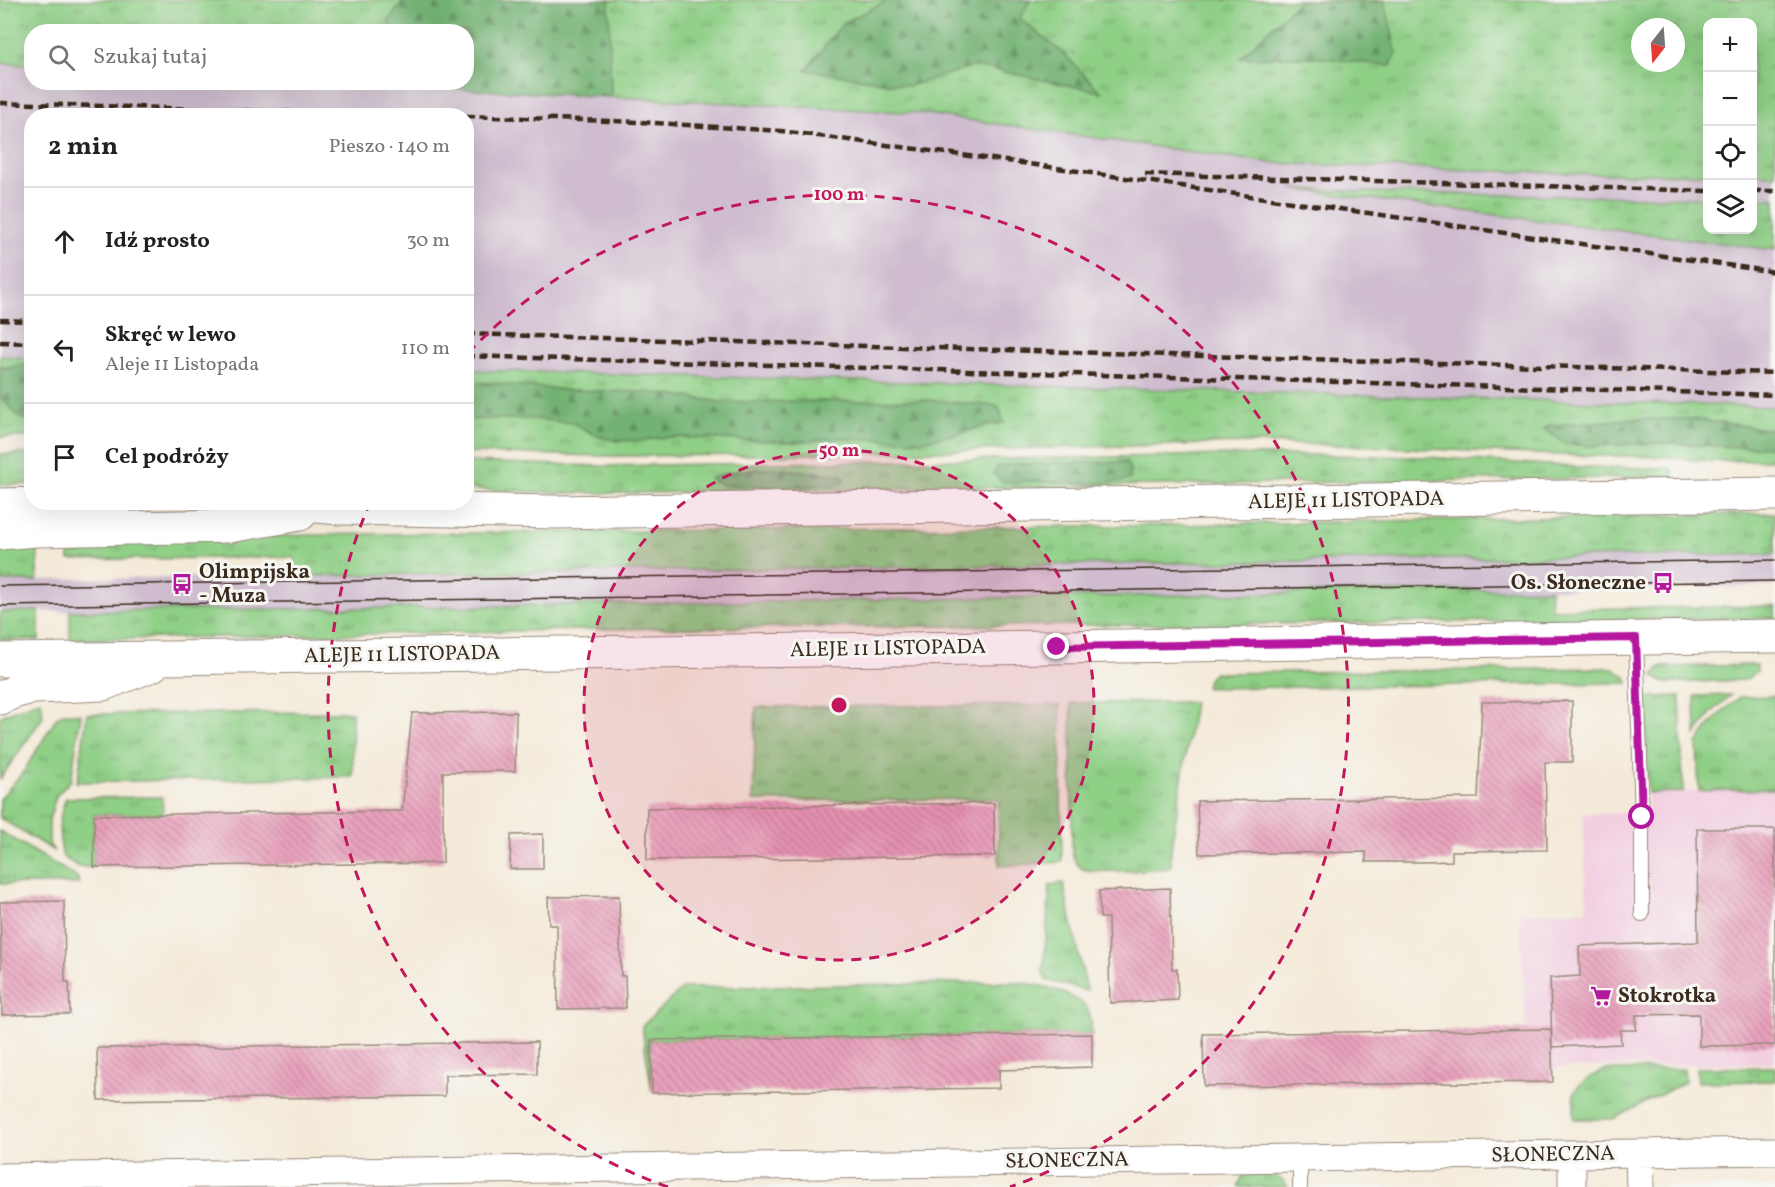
<!DOCTYPE html>
<html lang="pl">
<head>
<meta charset="utf-8">
<style>
  :root { --surface:#fff; --page:#f2f2f2; --text:#202124; --muted:#757577; --line:#e0e0e0 }
  body { margin:0; font-family:Vollkorn,serif; background:var(--page); color:var(--text) }
  .controls { position:absolute; right:18px; top:18px; display:grid; overflow:hidden; border-radius:12px; box-shadow:0 6px 24px #0002 }
  .controls button { width:54px; height:54px; display:grid; place-items:center; padding:0; border:0; border-bottom:2px solid var(--line); background:var(--surface); color:var(--text); font:30px sans-serif }
  .compass { position:absolute; left:1631px; top:18px; width:54px; height:54px; border-radius:50%; background:var(--surface); box-shadow:0 6px 24px #0002; rotate:197deg }
  .stop { position:absolute; width:18px; height:18px; margin:-14px; border:4px solid #b5179e; border-radius:50%; background:#fff }
  .stop.end { background:#b5179e; border-color:#fff; box-shadow:0 2px 6px #0008 }
  .list { margin:0; padding:0; list-style:none }
  h2 { display:flex; justify-content:space-between; align-items:center; height:78px; margin:0; padding:0 24px; font-size:26px }
  h2 small { font-size:20px; font-weight:400; color:var(--muted) }
  .list li { display:grid; grid-template-columns:39px 1fr auto; gap:18px; align-items:center; box-sizing:border-box; height:108px; padding:0 24px; border-top:2px solid var(--line) }
  .list b { display:block; font-size:22px; white-space:nowrap }
  .list p { margin:0; font-size:20px; white-space:nowrap; color:var(--muted) }
  .list em { font-size:20px; font-style:normal; color:var(--muted) }
  .icon { flex:none; width:33px; height:33px; fill:none; stroke:currentColor; stroke-width:2; stroke-linecap:round; stroke-linejoin:round }
  .map { position:relative; flex:none; width:1775px; height:1187px; overflow:hidden }
  .search { position:absolute; background:var(--surface); box-shadow:0 6px 24px #0002; left:24px; top:24px; width:450px; height:66px; display:flex; align-items:center; gap:15px; box-sizing:border-box; padding:0 21px; border-radius:24px; color:var(--muted); font-size:22px }
  .panel { position:absolute; background:var(--surface); box-shadow:0 6px 24px #0002; left:24px; top:108px; width:450px; height:402px; border-radius:24px }
  .map>svg:first-child { display:block }
  .built { fill:#f2cfe1 }
  .railway { fill:#cfbdcf }
  .grass { fill:url(#grass-tufts); stroke:#657c52; stroke-width:1.5; fill-rule:evenodd }
  .forest { fill:url(#forest-firs); stroke:#576e48; stroke-width:1.5 }
  .building { fill:url(#building-back-hatch) }
  .lines { fill:none; stroke-linecap:round; stroke-linejoin:round }
  .service-casing { stroke:#988a7c; stroke-width:16 }
  .minor-casing { stroke:#988a7c; stroke-width:29 }
  .secondary-casing { stroke:#988a7c; stroke-width:35 }
  .service { stroke:#fff; stroke-width:14 }
  .minor { stroke:#fff; stroke-width:27 }
  .secondary { stroke:#fff; stroke-width:33 }
  .tram { stroke:#3b2a1e; stroke-width:1.5 }
  .rail { stroke:#3b2a1e; stroke-width:4.5; stroke-dasharray:9 4.5; stroke-linecap:butt }
  .route { stroke:#b5179e; stroke-width:8 }
  .ring { fill:none; stroke:#c2185b; stroke-width:3; stroke-dasharray:10 8 }
  .labels { text-anchor:middle; dominant-baseline:central; stroke-width:6; stroke-linejoin:round; paint-order:stroke }
  .street-label { font-size:21px; fill:#3b2a1e; stroke:#f6f6f2 }
  .poi-label { font-size:21px; font-weight:bold; fill:#3b2a1e; stroke:#f6f6f2; text-anchor:start }
  .centre { fill:#c2185b; stroke:#f6f6f2; stroke-width:3 }
  .ring-label { font-size:18px; text-anchor:middle; font-weight:bold; fill:#c2185b; stroke:#f6f6f2; stroke-width:6; stroke-linejoin:round; paint-order:stroke }
</style>
</head>
<body>
<div class="map">
<svg width="1775" height="1187" viewBox="0 0 1775 1187">
  <defs>
    <pattern id="grass-tufts" width="24" height="20" patternUnits="userSpaceOnUse" patternTransform="scale(1.5)"><rect width="24" height="20" fill="#8fcf86"/><path d="M3 7l-1-3M5 7V3M7 7l1-3M15 17l-1-3M17 17v-4M19 17l1-3" fill="none" stroke="#76a86d"/></pattern>
    <pattern id="forest-firs" width="22" height="20" patternUnits="userSpaceOnUse" patternTransform="scale(1.5)"><rect width="22" height="20" fill="#73b273"/><path d="M5 1l3.5 6h-7zM16 11l3.5 6h-7z" fill="#60915e"/></pattern>
    <pattern id="building-back-hatch" width="6" height="6" patternUnits="userSpaceOnUse" patternTransform="scale(1.5)"><rect width="6" height="6" fill="#e9a2bd"/><path d="M-1 5l2 2M0 0l6 6M5-1l2 2" fill="none" stroke="#be8499"/></pattern>
  </defs>
  <rect width="100%" height="100%" fill="#f6f6f2"/>
  <filter id="ink" filterUnits="userSpaceOnUse"><feTurbulence type="fractalNoise" baseFrequency=".0167" numOctaves="2"/><feDisplacementMap in="SourceGraphic" scale="12" xChannelSelector="R" yChannelSelector="G"/><feConvolveMatrix kernelMatrix="1 2 1 2 8 2 1 2 1" color-interpolation-filters="sRGB"/></filter>
  <filter id="wash" filterUnits="userSpaceOnUse"><feTurbulence type="fractalNoise" baseFrequency=".008" numOctaves="4" result="noise"/><feDisplacementMap in="SourceGraphic" scale="24" xChannelSelector="R" yChannelSelector="G"/><feGaussianBlur stdDeviation="1.35" result="paint"/><feColorMatrix in="noise" values="0 0 0 0 0 0 0 0 0 0 0 0 0 0 0 0 0 1.4 0 .05"/><feComposite in="paint" operator="in"/></filter>
  <g filter="url(#wash)">
    <rect width="100%" height="100%" fill="#f4ead9"/>
    <path class="built" d="M1775,789V1063L1552,1068V1029L1526,1030L1520,914L1587,910L1583,814L1649,812L1648,793Z"/>
    <path class="railway" d="M0,61L31,63L32,82L361,83L920,113L1270,163L1585,174H1707L1708,230H1752L1753,174L1775,175V407L1313,395L888,381L467,370L466,116H32L31,358L0,356Z
      M1775,554V586L375,608L0,612V581L69,579Z"/>
    <path class="grass" d="M0,0H1775V175L1753,174L1752,22H1708L1707,174H1585L1270,163L920,113L349,83L466,82V32H32L31,65L0,63ZM1640,27H1676V63H1640Z
      M1292,189L1390,193L1707,198L1708,230H1752L1753,198L1775,199V250Z
      M0,356L31,358V437H0Z
      M467,370C903,381 1339,395 1775,407V460L1718,461L1691,460L1671,457L1555,455L1367,446L1253,443L772,455L605,456L467,453Z
      M0,454H31V484L0,485Z
      M1228,455H1328L1427,457L1578,467L1670,468L1673,470L1674,477L636,493H559L467,489V462L599,466Z
      M1775,513V554L294,576V557L69,560V540L365,534L1179,525Z
      M38,540L37,581H0V544Z
      M1550,589L1551,609L1775,606V618L1258,624L665,628L70,640V611L375,608Z
      M39,611V640H0V612Z
      M1757,665V671L1746,680L1664,683L1653,676L1660,667Z
      M1613,668L1626,677L1628,683L1206,688L1208,679L1214,673Z
      M1731,695L1711,713L1696,735L1695,696Z
      M1680,696L1683,792L1648,793L1645,697Z
      M1775,696V789L1699,791L1697,743L1710,725L1722,712L1740,697Z
      M41,700L43,717L0,779V717L5,714Z
      M1194,702L1171,849V868C1155,869 1092,875 1081,868C1076,864 1073,858 1072,852L1071,703Z
      M1060,705L1062,862L999,866L998,799L753,801L756,707Z
      M352,712L353,777L76,782L78,778L87,714Z
      M64,713L81,714L71,780L56,796L49,820V844L54,851L0,818V799L24,771L57,717Z
      M162,797L163,814L94,815V867H79L63,857C58,833 57,821 66,798Z
      M0,831L78,878L79,884H0Z
      M1063,883L1087,991L1046,980L1043,972L1050,885Z
      M1011,982C1032,983 1078,991 1088,1011C1092,1018 1091,1027 1092,1034L650,1040L652,1093L642,1026L683,988Z
      M1775,1067V1081L1698,1082L1697,1068Z
      M1684,1069L1685,1082L1613,1119H1574V1092L1581,1084L1592,1076L1605,1070Z
      M1247,1174C1263,1174 1279,1172 1288,1187H1238L1242,1177Z"/>
    <path class="forest" d="M404,0H609L611,97L391,85V82H466V32L390,31L389,20Z
      M889,0H1030L1020,19L1062,52L1101,92L975,66L909,86L806,70L843,23Z
      M1300,0L1385,2L1396,51L1391,66L1314,57L1240,58Z
      M31,362H32L31,420L20,418L0,396V367H11Z
      M467,382L492,383L568,390L649,392L722,402L930,400L998,406L1004,423L987,425L962,433L920,441L841,438L795,442L670,437L644,440L617,441L597,436L573,423L534,419H489L467,420Z
      M1632,419H1693L1775,430V447H1735L1666,443L1590,446L1566,444L1544,429L1551,425Z
      M1126,462L1130,469V479L1124,481L1095,484L1033,481L1011,482L1001,481L994,474L997,467L1014,464Z
      M772,468L842,475L844,479L842,483L835,485L771,487L742,486L722,485L710,479C728,470 752,470 772,468Z"/>
    <g id="blocks">
      <path class="building" d="M1572,701V762H1545L1547,850L1452,851V861L1425,862H1366V852L1199,854L1197,801L1478,798L1482,702Z
        M516,712L515,771L443,772V863L94,867V815L402,811L412,713Z
        M994,803L995,856L647,860V808Z
        M1697,829H1775V1045L1699,1046V1014L1636,1015V1030H1620L1621,1044L1552,1047L1550,978L1580,976L1579,946L1698,942Z
        M543,834V869H510L511,835Z
        M1170,888L1172,969H1177L1178,1000L1110,1003L1108,918H1100L1099,891Z
        M619,896L621,976H625L626,1008L558,1009L557,925H549L548,897Z
        M64,901L65,982H69L70,1014L2,1015L0,902Z
        M1551,1029L1553,1082L1204,1086L1203,1034Z
        M1092,1034V1067L999,1070V1088L652,1093L651,1040Z
        M537,1042V1074L445,1075V1096L98,1100L97,1048Z"/>
    </g>
  </g>
  <g filter="url(#ink)">
    <use href="#blocks" fill-opacity="0" stroke="#988a7c" stroke-width="1.5"/>
    <g class="lines">
      <defs>
        <path id="service" d="M1636,638L1642,817V914
          M1300,1158V1187"/>
        <path id="minor" d="M1639,1154L1640,1187
          M0,1177L1775,1151
          M1572,1187V1155"/>
        <path id="secondary" d="M270,502L340,508L554,512L1775,494
          M0,505L116,502
          M0,533L36,530L229,526L300,514
          M0,660L1057,647L1775,636
          M0,698L16,691L34,687L103,684L152,665"/>
      </defs>
      <use href="#service" class="service-casing"/>
      <use href="#minor" class="minor-casing"/>
      <use href="#secondary" class="secondary-casing"/>
      <use href="#service" class="service"/>
      <use href="#minor" class="minor"/>
      <use href="#secondary" class="secondary"/>
      <path class="tram" d="M0,586L1775,560
        M0,606L1775,581"/>
      <path class="rail" d="M0,103L433,116
        M466,116L640,122L781,131L1029,164L1775,272
        M1145,174L1708,191
        M1752,191H1775
        M0,320L32,321
        M466,334L1775,373
        M0,342L32,343
        M466,356L1775,395"/>
    </g>
  </g>
  <g class="lines" filter="url(#ink)">
    <path class="route" d="M1057,647L1636,638L1642,817"/>
  </g>
  <circle cx="839" cy="705" r="255" fill="#c2185b" fill-opacity=".12"/>
  <g class="ring">
    <circle cx="839" cy="705" r="255"/>
    <path d="M668 1187A511 511 0 0 1 369 505M468 353A511 511 0 1 1 1010 1187"/>
  </g>
  <defs>
    <symbol id="bus-bare" viewBox="-9 -9 18 18"><path d="M-5-6H5V4H4V6H2V4H-2V6H-4V4H-5ZM-3.5-4V0h7V-4ZM-3.5 1.2v1.5H-2V1.2ZM2 1.2v1.5H3.5V1.2Z" fill="#b5179e" stroke="#f6f6f2" stroke-width="2.5" paint-order="stroke"/></symbol>
    <symbol id="supermarket-bare" viewBox="-9 -9 18 18"><path d="M-6-5.5h2.5l.6 2H6L4.5 2H-2.5L-4.4-4H-6ZM-1.5 3.2a1.3 1.3 0 1 0 .1 0ZM3 3.2a1.3 1.3 0 1 0 .1 0Z" fill="#b5179e" stroke="#f6f6f2" stroke-width="2.5" paint-order="stroke"/></symbol>
  </defs>
  <g fill-rule="evenodd">
    <use href="#bus-bare" x="1648" y="568" width="30" height="30"/>
    <use href="#bus-bare" x="167" y="569" width="30" height="30"/>
    <use href="#supermarket-bare" x="1586" y="981" width="30" height="30"/>
  </g>
  <g class="labels">
    <g class="street-label">
      <text transform="translate(1346 501) rotate(-1)">ALEJE 11 LISTOPADA</text>
      <text transform="translate(888 649) rotate(-1)">ALEJE 11 LISTOPADA</text>
      <text transform="translate(402 655) rotate(-1)">ALEJE 11 LISTOPADA</text>
      <text transform="translate(1553 1155) rotate(-1)">SŁONECZNA</text>
      <text transform="translate(1067 1161) rotate(-1)">SŁONECZNA</text>
    </g>
    <g class="poi-label">
      <text x="199" y="572">Olimpijska<tspan x="199" dy="24">- Muza</tspan></text>
      <text x="1646" y="583" text-anchor="end">Os. Słoneczne</text>
      <text x="1618" y="996">Stokrotka</text>
    </g>
  </g>
  <circle cx="839" cy="705" r="9" class="centre"/>
  <g class="ring-label">
    <text x="839" y="200">100 m</text>
    <text x="839" y="456">50 m</text>
  </g>
</svg>
<div class="controls">
<button>+</button>
<button>−</button>
<button><svg class="icon" aria-label="locate" viewBox="0 0 24 24"><circle cx="12" cy="12" r="6"/><path d="M12 2v4M12 18v4M2 12h4M18 12h4"/></svg></button>
<button><svg class="icon" aria-label="layers" viewBox="0 0 24 24"><path d="M12 4l9 5-9 5-9-5zM3 14l9 5 9-5"/></svg></button>
</div>
<svg class="compass" viewBox="-18 -18 36 36"><path d="M0-13l5 13h-10z" fill="#e53935"/><path d="M0 13l5-13h-10z" fill="#757577"/></svg>
<div class="stop" style="left:1642px;top:817px"></div>
<div class="stop end" style="left:1057px;top:647px"></div>
<div class="search"><svg class="icon" aria-label="search" viewBox="0 0 24 24"><circle cx="10" cy="10" r="6"/><path d="M15 15l6 6"/></svg>Szukaj tutaj</div>
<section class="panel">
<h2>2 min<small>Pieszo · 140 m</small></h2>
<ul class="list">
<li><svg class="icon" aria-label="ahead" viewBox="0 0 24 24"><path d="M12 20V5M6 11l6-6 6 6"/></svg><div><b>Idź prosto</b></div><em>30 m</em></li>
<li><svg class="icon" aria-label="left" viewBox="0 0 24 24"><path d="M17 20v-9H6M10 6l-5 5 5 5"/></svg><div><b>Skręć w lewo</b><p>Aleje 11 Listopada</p></div><em>110 m</em></li>
<li><svg class="icon" aria-label="arrive" viewBox="0 0 24 24"><path d="M6 21V4h12l-3 4 3 4H6"/></svg><div><b>Cel podróży</b></div></li>
</ul>
</section>
</div>
</body>
</html>
